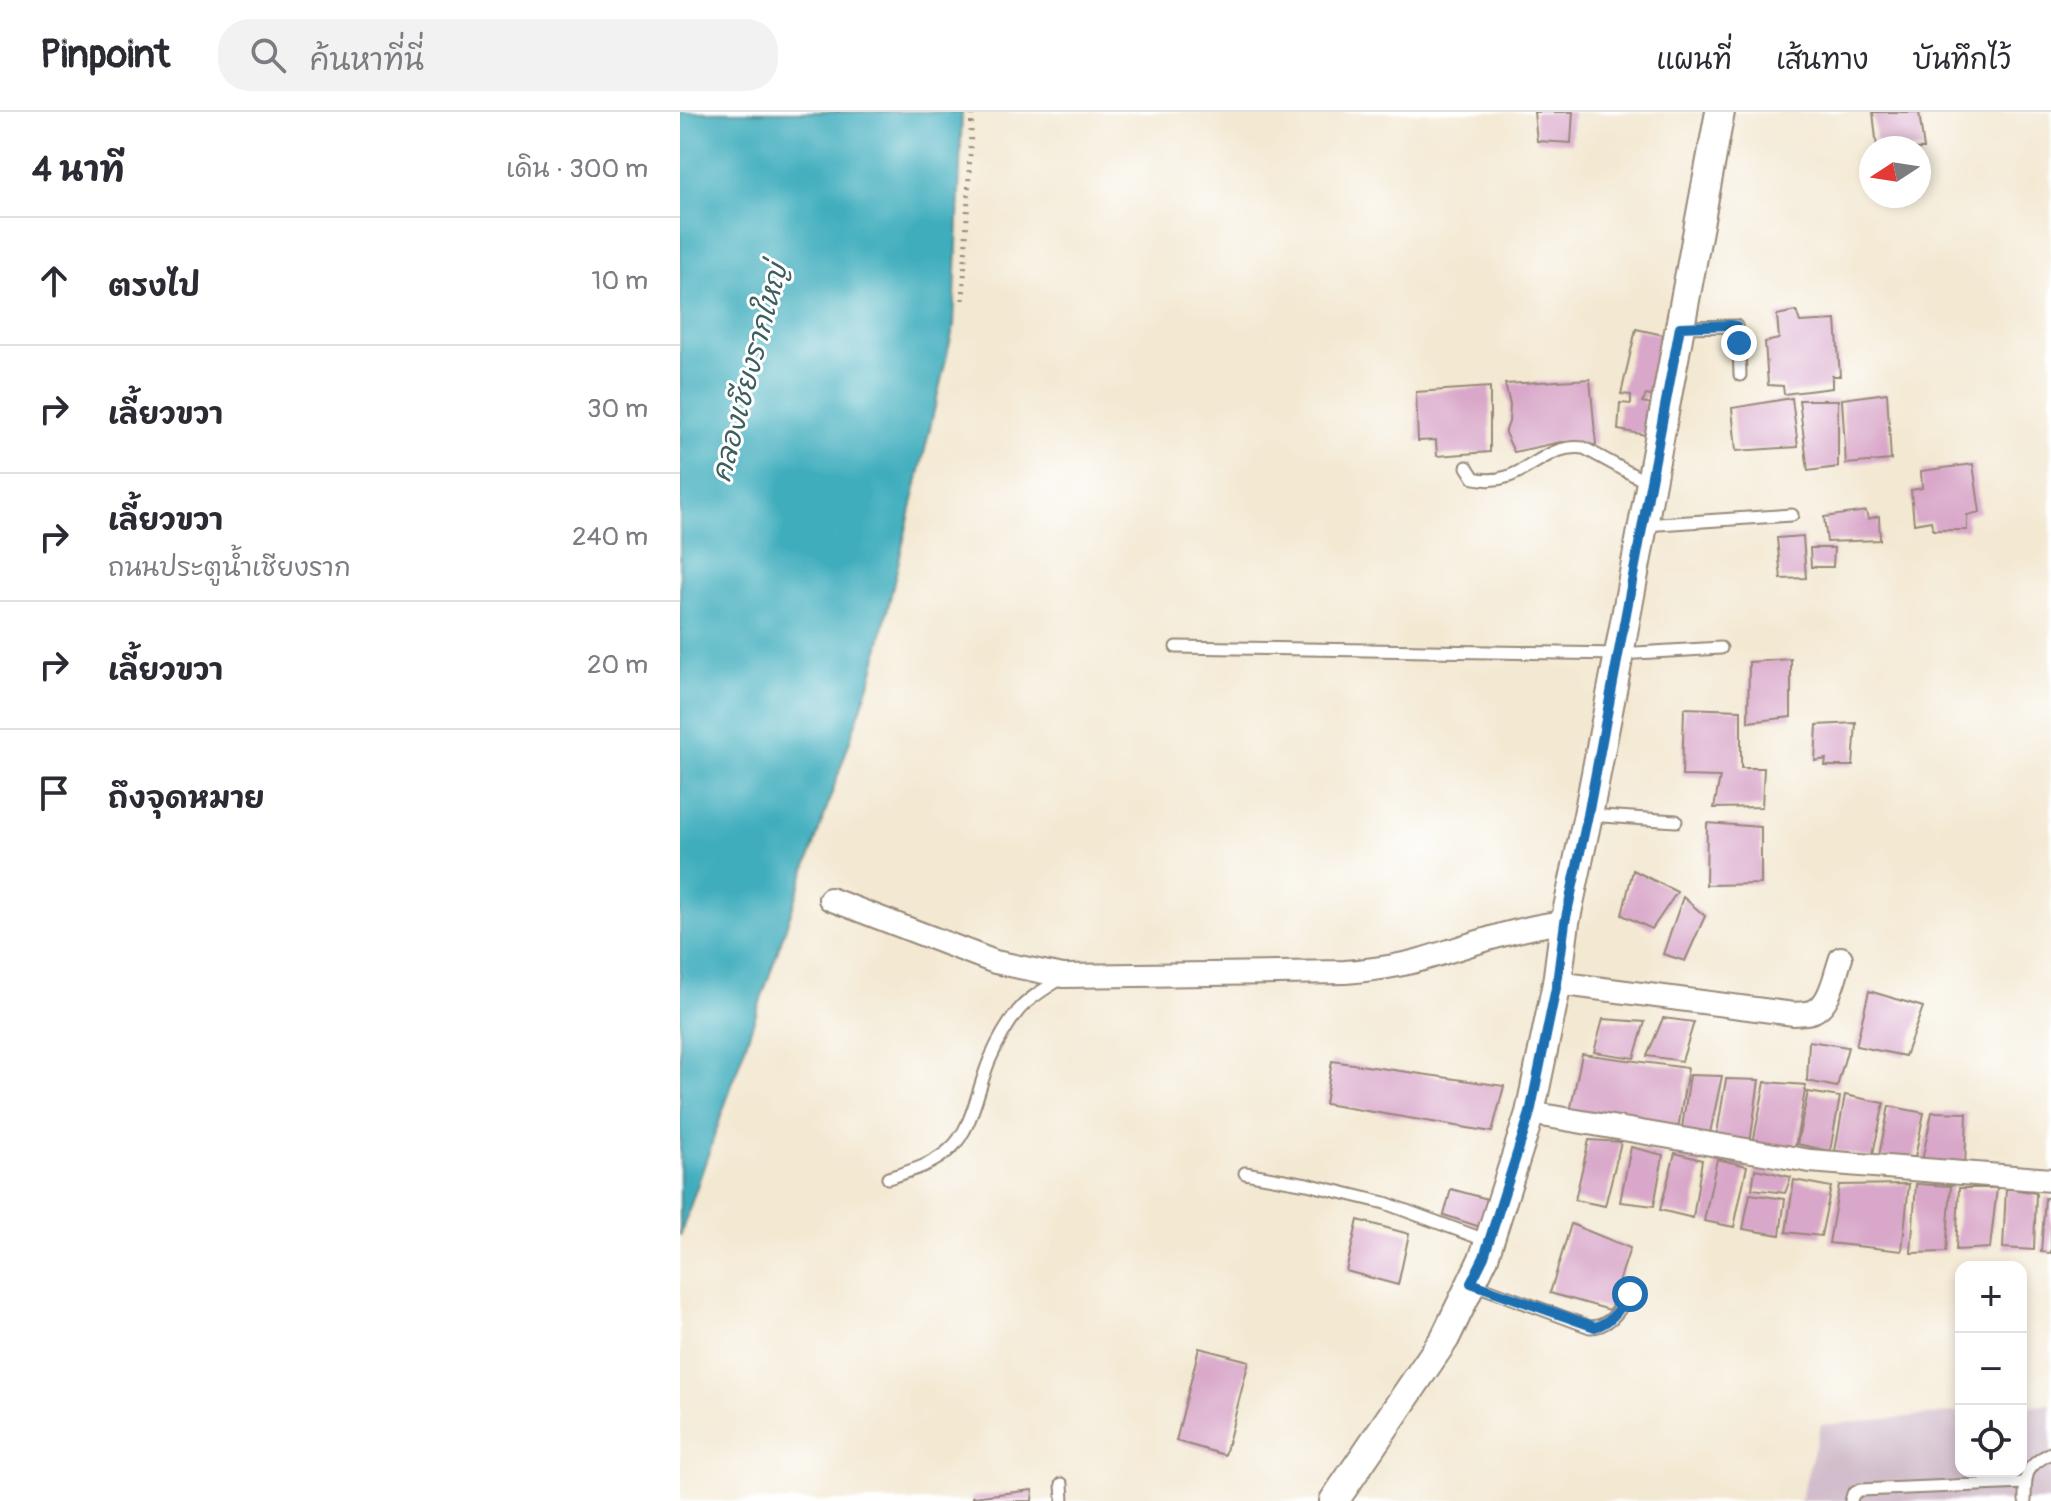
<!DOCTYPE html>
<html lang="th">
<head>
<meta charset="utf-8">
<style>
  :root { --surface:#fff; --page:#f2f2f3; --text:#2b2b33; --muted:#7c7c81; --line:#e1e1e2 }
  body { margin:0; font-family:Pangolin,"Playpen Sans Thai",sans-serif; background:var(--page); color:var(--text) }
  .controls { position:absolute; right:24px; bottom:24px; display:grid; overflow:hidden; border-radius:16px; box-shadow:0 4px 12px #0003 }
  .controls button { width:72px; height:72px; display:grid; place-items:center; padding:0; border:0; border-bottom:2px solid var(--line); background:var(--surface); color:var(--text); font:40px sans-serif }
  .compass { position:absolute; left:1179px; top:24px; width:72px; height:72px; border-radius:50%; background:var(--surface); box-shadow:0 4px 12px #0003; rotate:258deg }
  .stop { position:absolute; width:24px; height:24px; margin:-18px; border:6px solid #1f6fb2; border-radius:50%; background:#fff }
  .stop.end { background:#1f6fb2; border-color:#fff; box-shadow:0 2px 8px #0008 }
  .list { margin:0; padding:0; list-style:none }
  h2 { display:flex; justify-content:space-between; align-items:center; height:104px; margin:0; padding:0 32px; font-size:34px }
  h2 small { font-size:26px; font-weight:400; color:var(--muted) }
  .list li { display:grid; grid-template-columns:52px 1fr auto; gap:24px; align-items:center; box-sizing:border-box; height:128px; padding:0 32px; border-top:2px solid var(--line) }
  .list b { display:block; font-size:30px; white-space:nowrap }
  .list p { margin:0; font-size:26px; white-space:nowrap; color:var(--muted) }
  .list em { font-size:26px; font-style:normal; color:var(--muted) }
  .icon { flex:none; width:44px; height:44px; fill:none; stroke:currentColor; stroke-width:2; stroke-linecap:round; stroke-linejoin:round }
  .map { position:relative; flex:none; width:1371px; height:1389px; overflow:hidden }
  header { display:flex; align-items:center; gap:48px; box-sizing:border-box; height:112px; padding:0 40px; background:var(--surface); border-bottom:2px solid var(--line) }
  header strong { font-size:38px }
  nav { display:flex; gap:44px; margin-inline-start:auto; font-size:28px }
  .search { width:560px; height:72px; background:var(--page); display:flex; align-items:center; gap:20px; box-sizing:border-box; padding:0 28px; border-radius:32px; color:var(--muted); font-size:30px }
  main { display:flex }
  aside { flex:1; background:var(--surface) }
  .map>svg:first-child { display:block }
  .industrial { fill:#d1bdcb }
  .water { fill:#3fadbd; stroke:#3d6c6e; stroke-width:2 }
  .building { fill:#d9a7c9 }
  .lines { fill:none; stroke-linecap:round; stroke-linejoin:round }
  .service-casing { stroke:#978978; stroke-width:15 }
  .minor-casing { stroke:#978978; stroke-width:26 }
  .tertiary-casing { stroke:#978978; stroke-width:32 }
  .path { stroke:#978978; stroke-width:5; stroke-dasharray:2 6; stroke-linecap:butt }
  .service { stroke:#fff; stroke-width:11 }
  .minor { stroke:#fff; stroke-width:22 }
  .tertiary { stroke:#fff; stroke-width:28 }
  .route { stroke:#1f6fb2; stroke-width:10 }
  .labels { text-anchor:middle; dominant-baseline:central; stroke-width:6; stroke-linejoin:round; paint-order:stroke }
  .water-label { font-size:28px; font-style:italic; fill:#3d5e5e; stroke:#fff }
</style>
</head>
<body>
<header>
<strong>Pinpoint</strong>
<div class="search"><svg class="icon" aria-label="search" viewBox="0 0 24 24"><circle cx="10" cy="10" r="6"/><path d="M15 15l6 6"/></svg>ค้นหาที่นี่</div>
<nav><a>แผนที่</a><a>เส้นทาง</a><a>บันทึกไว้</a></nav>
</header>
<main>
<aside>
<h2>4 นาที<small>เดิน · 300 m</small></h2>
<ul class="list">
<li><svg class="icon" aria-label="ahead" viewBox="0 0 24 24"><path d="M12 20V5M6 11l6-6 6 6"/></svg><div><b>ตรงไป</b></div><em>10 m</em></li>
<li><svg class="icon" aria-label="right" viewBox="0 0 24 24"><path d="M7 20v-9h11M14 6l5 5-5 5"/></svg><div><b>เลี้ยวขวา</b></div><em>30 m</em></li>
<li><svg class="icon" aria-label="right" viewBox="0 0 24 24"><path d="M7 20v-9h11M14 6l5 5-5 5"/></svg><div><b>เลี้ยวขวา</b><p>ถนนประตูน้ำเชียงราก</p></div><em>240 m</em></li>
<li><svg class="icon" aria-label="right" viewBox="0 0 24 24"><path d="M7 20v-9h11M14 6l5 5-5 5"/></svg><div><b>เลี้ยวขวา</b></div><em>20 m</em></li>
<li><svg class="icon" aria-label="arrive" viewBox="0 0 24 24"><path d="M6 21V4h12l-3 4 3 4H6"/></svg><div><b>ถึงจุดหมาย</b></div></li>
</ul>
</aside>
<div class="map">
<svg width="1371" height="1389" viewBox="0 0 1371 1389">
  <rect width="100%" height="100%" fill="#fff"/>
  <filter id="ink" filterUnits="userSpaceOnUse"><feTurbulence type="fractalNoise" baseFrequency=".0125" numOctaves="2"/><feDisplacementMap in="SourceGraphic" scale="16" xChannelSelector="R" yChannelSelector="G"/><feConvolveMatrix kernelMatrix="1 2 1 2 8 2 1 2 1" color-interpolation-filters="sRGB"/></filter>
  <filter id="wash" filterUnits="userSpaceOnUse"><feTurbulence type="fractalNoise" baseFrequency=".006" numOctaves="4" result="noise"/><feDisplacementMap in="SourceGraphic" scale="32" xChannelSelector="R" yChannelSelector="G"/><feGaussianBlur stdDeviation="1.8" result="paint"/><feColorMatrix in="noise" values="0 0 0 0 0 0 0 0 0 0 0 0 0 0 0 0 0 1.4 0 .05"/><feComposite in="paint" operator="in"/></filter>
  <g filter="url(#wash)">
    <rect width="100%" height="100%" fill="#f3e8d1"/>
    <path class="industrial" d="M1371,1292V1389H1120L1141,1313L1281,1300V1359H1341V1295Z"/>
    <path class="water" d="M0,0H282L274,213L192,564L0,1124Z"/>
    <g id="blocks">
      <path class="building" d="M854,0H893L891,31L857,29Z
        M1193,0H1239L1244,37L1197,36Z
        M1116,199L1120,210L1156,208L1160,264H1152V276L1104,282L1103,274L1088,273L1085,230L1099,227L1097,203Z
        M956,217L993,225L983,286L966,283L962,290L982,294L977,325L938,318L940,291L951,292V283L941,282Z
        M910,267L916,333L881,330L834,340L825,321L829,310L830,293L825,272Z
        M810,275V340L757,344L756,328L738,329L736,280Z
        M1207,281L1211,348L1166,352L1162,287Z
        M1112,286L1118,335L1056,339L1052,296Z
        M1119,288H1158V355L1128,359Z
        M1293,352L1300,400L1287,403V418H1253L1251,409L1234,412L1231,378L1242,376L1241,359Z
        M1186,399L1188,407L1199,404L1200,428L1147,430L1144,405Z
        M1123,424L1126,466L1101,467L1097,426Z
        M1130,436H1154L1153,455H1131Z
        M1111,547V605L1068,610L1069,550Z
        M1004,596L1061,598V656H1084L1082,695L1034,696L1040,665L1002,664Z
        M1176,611L1173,654H1145L1146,647L1135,649L1137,613Z
        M1027,711L1081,715V772L1026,773Z
        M953,758L997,780L972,817L942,803Z
        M1003,785L1025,804L1005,849L983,842Z
        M1189,879L1243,895L1225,944L1176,934Z
        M983,906L1014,910L1002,949L967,944Z
        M923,907L965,910L954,946L914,940Z
        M1129,929L1168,935L1157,975L1127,969Z
        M902,942L1008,956L997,1024L890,1000Z
        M652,949L824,974L812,1020L645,992Z
        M1010,963L1042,964L1029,1026L1001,1022Z
        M1046,967L1079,968L1070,1032L1036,1027Z
        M1085,970L1126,973L1114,1042L1073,1031Z
        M1128,980L1160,985L1150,1039L1117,1032Z
        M1165,983L1204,991L1192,1046L1155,1039Z
        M1209,994L1244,1001L1234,1050L1199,1044Z
        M1252,1000L1287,1001L1285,1056L1242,1049Z
        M909,1028L941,1030L925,1094L895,1088Z
        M951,1035L983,1043L974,1094L940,1090Z
        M995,1041L1022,1048L1013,1106L980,1098Z
        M1037,1047L1067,1054L1054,1115L1024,1109Z
        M1075,1057L1111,1065L1105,1081L1072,1077Z
        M1114,1068L1151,1075L1141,1124L1106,1120Z
        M1229,1072L1222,1139L1149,1131L1159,1073Z
        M1236,1072L1271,1074L1266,1140L1231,1141Z
        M1279,1076H1317L1310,1136L1276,1138Z
        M1326,1076L1356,1081L1354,1138L1323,1136Z
        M771,1077L815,1089L806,1117L764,1103Z
        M1070,1082L1105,1087L1100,1123L1063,1117Z
        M1371,1085V1141L1361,1140L1365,1086Z
        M678,1108L729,1122L718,1173L666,1159Z
        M891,1112L950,1136L930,1198L870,1181Z
        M519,1236L569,1249L545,1343L496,1329Z
        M353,1378L352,1389H292V1385Z"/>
    </g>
  </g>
  <g filter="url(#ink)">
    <use href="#blocks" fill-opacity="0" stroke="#978978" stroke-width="2"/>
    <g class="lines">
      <defs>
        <path id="service" d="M1001,215L1056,214L1059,231L1060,263
          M787,355L794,366C844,377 860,330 904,336L970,372
          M964,413L1112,403
          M496,535L939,542L1041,536
          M908,703L996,709
          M565,1061L627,1072L705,1091L808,1129
          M208,1066C230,1059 253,1053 270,1037C293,1017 298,974 310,947C317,931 327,913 338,899C349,885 369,875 383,865
          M791,1171L910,1215C930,1215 940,1197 950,1182
          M382,1372L383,1389
          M1171,1389L1173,1382L1180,1378L1345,1371
          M1345,1389C1345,1362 1345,1354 1371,1341"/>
        <path id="minor" d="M150,787L315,850L383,864L665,860C690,858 715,855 740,848C788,834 834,816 885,810
          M877,871L1114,902C1120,901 1128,902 1134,899C1151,891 1155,862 1161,846
          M850,1001L1130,1049L1371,1068"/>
        <path id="tertiary" d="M654,1389L765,1226L804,1145L850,1001L877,871L885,810L908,703L939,542L1040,0"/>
      </defs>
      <use href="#service" class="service-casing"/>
      <use href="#minor" class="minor-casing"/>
      <use href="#tertiary" class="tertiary-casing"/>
      <path class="path" d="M283,188L292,0"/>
      <use href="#service" class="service"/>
      <use href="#minor" class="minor"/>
      <use href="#tertiary" class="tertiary"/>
    </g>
  </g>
  <g class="lines" filter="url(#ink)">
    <path class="route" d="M950,1182C940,1196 932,1210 915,1215L791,1171L804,1145L850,1001L877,871L885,810L908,703L1000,215L1051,213L1056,214L1059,231"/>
  </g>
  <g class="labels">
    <g class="water-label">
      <text transform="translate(70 261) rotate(-75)">คลองเชียงรากใหญ่</text>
    </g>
  </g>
</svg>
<div class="controls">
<button>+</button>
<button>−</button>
<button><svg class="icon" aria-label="locate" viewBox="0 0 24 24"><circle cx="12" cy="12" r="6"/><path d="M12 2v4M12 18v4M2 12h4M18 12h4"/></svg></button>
</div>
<svg class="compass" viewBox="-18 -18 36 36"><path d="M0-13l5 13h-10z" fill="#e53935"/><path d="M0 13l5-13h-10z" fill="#7c7c81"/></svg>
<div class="stop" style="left:950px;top:1182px"></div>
<div class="stop end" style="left:1059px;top:231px"></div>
</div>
</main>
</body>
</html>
